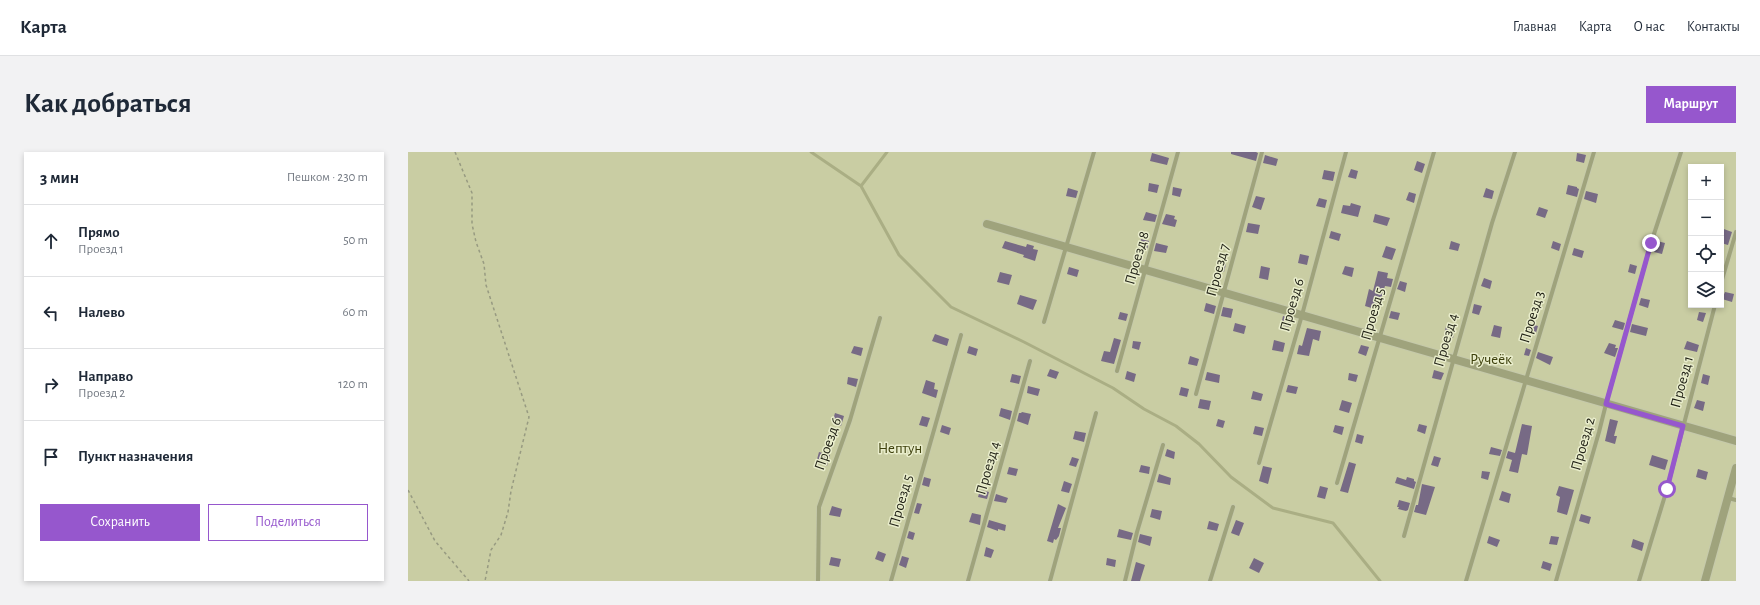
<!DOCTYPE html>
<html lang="ru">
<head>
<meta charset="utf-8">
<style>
  :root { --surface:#fff; --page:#f2f2f3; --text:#1f2937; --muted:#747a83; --line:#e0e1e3; --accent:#9657cd }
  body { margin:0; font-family:"Alegreya Sans",sans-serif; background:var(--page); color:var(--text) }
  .controls { position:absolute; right:12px; top:12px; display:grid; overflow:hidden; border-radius:0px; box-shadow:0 2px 6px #0003 }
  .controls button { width:36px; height:36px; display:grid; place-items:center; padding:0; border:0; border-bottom:1px solid var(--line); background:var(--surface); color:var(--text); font:20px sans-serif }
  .stop { position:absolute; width:12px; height:12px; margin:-9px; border:3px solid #9657cd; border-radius:50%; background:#fff }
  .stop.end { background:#9657cd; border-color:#fff; box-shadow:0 1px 4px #0008 }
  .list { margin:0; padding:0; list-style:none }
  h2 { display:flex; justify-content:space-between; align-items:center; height:52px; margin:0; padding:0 16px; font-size:17px }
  h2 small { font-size:13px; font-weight:400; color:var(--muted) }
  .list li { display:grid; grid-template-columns:26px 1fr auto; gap:12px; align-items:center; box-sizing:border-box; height:72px; padding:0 16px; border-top:1px solid var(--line) }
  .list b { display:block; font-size:15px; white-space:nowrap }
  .list p { margin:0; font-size:13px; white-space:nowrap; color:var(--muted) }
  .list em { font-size:13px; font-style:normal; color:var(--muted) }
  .actions { display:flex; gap:8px; padding:12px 16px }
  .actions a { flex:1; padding:9px 0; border:1px solid var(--accent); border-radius:0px; text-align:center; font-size:14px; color:var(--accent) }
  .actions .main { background:var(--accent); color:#fff }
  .icon { flex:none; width:22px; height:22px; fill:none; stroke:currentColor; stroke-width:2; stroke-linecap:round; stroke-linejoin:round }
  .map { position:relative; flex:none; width:1328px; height:429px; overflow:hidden; border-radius:0px }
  header { display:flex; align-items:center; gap:24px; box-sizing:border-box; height:56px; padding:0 20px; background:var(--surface); border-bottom:1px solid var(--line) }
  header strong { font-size:19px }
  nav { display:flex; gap:22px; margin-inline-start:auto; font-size:14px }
  .intro { display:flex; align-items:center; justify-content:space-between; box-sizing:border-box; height:96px; padding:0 24px }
  h1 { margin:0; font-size:28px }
  .button { padding:10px 18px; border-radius:0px; background:var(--accent); color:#fff; font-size:14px; font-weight:700 }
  main { display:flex; gap:24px; padding:0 24px }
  aside { flex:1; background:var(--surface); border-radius:0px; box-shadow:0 2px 6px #0003 }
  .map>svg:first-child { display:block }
  .green { fill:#c9cda3; fill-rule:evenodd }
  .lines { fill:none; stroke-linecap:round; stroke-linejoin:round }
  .stream { stroke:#aaae84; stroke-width:3 }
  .building { fill:#776a85 }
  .service-casing { stroke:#c5c9ab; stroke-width:5.5 }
  .minor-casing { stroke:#c5c9ab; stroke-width:10 }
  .path { stroke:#979a81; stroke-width:1.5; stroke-dasharray:3 3; stroke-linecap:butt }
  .service { stroke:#9fa37c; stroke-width:4 }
  .minor { stroke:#9fa37c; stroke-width:8 }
  .route { stroke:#9657cd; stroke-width:5 }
  .labels { text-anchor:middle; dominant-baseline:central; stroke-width:3; stroke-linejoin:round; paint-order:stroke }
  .street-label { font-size:15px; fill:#222317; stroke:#e9edcc }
  .park-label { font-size:15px; fill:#3d400c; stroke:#e9edcc }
</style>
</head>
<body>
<header>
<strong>Карта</strong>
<nav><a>Главная</a><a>Карта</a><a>О нас</a><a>Контакты</a></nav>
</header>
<div class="intro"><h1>Как добраться</h1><a class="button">Маршрут</a></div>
<main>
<aside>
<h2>3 мин<small>Пешком · 230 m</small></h2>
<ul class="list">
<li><svg class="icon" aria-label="ahead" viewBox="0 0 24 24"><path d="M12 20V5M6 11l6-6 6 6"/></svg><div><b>Прямо</b><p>Проезд 1</p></div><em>50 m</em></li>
<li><svg class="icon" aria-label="left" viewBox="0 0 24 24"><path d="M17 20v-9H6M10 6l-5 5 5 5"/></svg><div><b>Налево</b></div><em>60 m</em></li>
<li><svg class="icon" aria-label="right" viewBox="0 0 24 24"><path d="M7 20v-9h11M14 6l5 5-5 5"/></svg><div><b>Направо</b><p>Проезд 2</p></div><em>120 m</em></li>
<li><svg class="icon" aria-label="arrive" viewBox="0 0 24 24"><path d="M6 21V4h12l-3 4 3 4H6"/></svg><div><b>Пункт назначения</b></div></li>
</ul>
<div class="actions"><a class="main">Сохранить</a><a>Поделиться</a></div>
</aside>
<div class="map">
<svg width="1328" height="429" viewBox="0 0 1328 429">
  <rect width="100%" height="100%" fill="#e9edcc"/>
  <path class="green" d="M0,0H1328V429H0ZM1283,15H1313V153H1283Z"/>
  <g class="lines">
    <path class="stream" d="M403,0L453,34L491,103L543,155L616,190L705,236L736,257L768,274L791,292L823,325L865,356L925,371L972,429
      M453,34L479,0"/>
  </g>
  <path class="building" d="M823,0H848L850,1L848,9L823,2Z
    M744,1L761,6L759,13L742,9Z
    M1169,1L1178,3L1176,11L1168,9Z
    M857,3L870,7L868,14L855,11Z
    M1009,9L1017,12L1014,21L1006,18Z
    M943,17L950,19L948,27L940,25Z
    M916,18L927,20L925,29L914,27Z
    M741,31L751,33L749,41L740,39Z
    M1160,33L1169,35V36L1171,37L1169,45L1158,42Z
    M765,35L774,37L772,45L764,43Z
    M660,36L670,39L668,46L658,44Z
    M1078,36L1086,39L1084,47L1075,45Z
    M1178,39L1190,42L1188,51L1176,47Z
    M1001,40L1008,42L1006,51L998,48Z
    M848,44L857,46L853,58L844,55Z
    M911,46L919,48L917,56L908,54Z
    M943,51L953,54L950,65L933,61L935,53L942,54Z
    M1131,55L1140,58L1137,66L1128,63Z
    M738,60L749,63L747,70L735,68Z
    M758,62L767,64L766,67L769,68L767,75L754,72Z
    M967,62L982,66L979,74L965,70Z
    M840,71L852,73L850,82L838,80Z
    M1313,76L1324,80L1320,93L1313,91Z
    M923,79L933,82L931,89L921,86Z
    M733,87L741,89L739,98L731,96Z
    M597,89L618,95L619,92L626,94L625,97L630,98L627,109L615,105L616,103L594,96Z
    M1043,89L1052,92L1050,99L1041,97Z
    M1145,89L1153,92L1151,99L1143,96Z
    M1249,89L1257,91L1254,102L1246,100Z
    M748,91L760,94L758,101L746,99Z
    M978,94L988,97L984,108L974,105Z
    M1166,96L1176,99L1174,106L1164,103Z
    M892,102L901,104L899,113L890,111Z
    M810,110L818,112L816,120L808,117Z
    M1222,112L1229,114L1227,122L1220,120Z
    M853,114L862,116L860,128L851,126Z
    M937,114L946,116L944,125L934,122Z
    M661,115L671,118L669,125L659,122Z
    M970,119L980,121L979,126L985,127L983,135L977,134L970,158L957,154L961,137L965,139Z
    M592,120L604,123L601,133L589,130Z
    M1076,126L1084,129L1082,137L1073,134Z
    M992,129L999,131L997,140L989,137Z
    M1317,140L1326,142L1324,150L1314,147Z
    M612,143L629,148L625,158L609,152Z
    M1233,146L1242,148L1240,156L1231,153Z
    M798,151L808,154L806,162L796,159Z
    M1066,152L1074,154L1071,163L1064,161Z
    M815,155L825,157L823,166L813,164Z
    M983,159L992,161L990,168L981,166Z
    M712,160L720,162L718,169L710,167Z
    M1291,160L1298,161L1295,170L1289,168Z
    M875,164L883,166L881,175L873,173Z
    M1207,168L1217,171L1215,178L1204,175Z
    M827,171L838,174L836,182L825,179Z
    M1122,172L1130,174L1128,181L1120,179Z
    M1224,172L1240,176L1238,184L1222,180Z
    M1086,173L1094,175L1092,186L1083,184Z
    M1038,174L1047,177L1045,186L1036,183Z
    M899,176L913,179L911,189L905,187L901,204L889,202L891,193L894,194Z
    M527,182L541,187L539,194L524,189Z
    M706,186L713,188L706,212L693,209L696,199L702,200Z
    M866,188L877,191L875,200L864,198Z
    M725,189L733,190L731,198L724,196Z
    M1279,189L1291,193L1289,200L1276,197Z
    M1201,191L1208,193L1207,196H1210L1207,205L1196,201Z
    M953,193L961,195L958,204L950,201Z
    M446,194L455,196L453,204L443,201Z
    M561,194L570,197L568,204L559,201Z
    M1118,196L1123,198L1121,204L1116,203Z
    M1130,200L1145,205L1142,213L1128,206Z
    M782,204L791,207L789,214L780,212Z
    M642,217L651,220L648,227L639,224Z
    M1026,218L1036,221L1033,228L1024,226Z
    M719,219L728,222L726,230L717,227Z
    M799,220L812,223L811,231L797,228Z
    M941,221L950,223L948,230L940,228Z
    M604,222L613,224L611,232L602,230Z
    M1295,222L1302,224L1300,233L1293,231Z
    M440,225L450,227L448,235L439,232Z
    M518,228L527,231L526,237L530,238L528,246L514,241Z
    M880,233L890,235L888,242L878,240Z
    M620,234L632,237L630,244L619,241Z
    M773,235L781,237L779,245L771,243Z
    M845,239L855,242L853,249L843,247Z
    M792,247L803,249L801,258L790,256Z
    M934,248L944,251L941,261L931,258Z
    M1289,248L1297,250L1295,259L1286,256Z
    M593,256L604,259L602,268L591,264Z
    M614,260L623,262L620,273L609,269L611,261H613Z
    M427,261L436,264L433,274L424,271Z
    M514,264L522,266L519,275L511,273Z
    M810,267L817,269L815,276L808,274Z
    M1202,267L1210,269L1206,284H1209L1207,292L1197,289Z
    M1011,272L1019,274L1017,282L1009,279Z
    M1114,272L1124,274L1119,303L1114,302L1110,321L1101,319L1104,308L1098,306L1100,299L1107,301Z
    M534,273L543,276L541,283L532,280Z
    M927,273L936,275L934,283L925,280Z
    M847,274L856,276L854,284L845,282Z
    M667,279L678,281L676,290L665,287Z
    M949,282L956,284L954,292L947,290Z
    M1083,295L1094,298L1092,304L1081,302Z
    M759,297L767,300L766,307L757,304Z
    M411,300L422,303L419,314L408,311Z
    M1244,303L1260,308L1257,318L1241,313Z
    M1026,304L1033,306L1030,315L1023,313Z
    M664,305L671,307L668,315L661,313Z
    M941,310L948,312L940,341L932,339Z
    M733,313L742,315L741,322L731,320Z
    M855,314L864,316L860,332L851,329Z
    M601,315L610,317L608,324L599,322Z
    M1290,317L1300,320L1298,328L1288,325Z
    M1074,319L1082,320L1080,328L1073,326Z
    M751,322L763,326L762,333L749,330Z
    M516,325L523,327L521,335L514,333Z
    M989,325L998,328L999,325L1006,327V329L1008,330L1006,337L987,331Z
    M656,329L664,332L661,341L653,339Z
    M1014,332L1027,335L1018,363L1006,360L1008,353H1010Z
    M912,334L920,336L917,347L909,345Z
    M1151,334L1166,338L1159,363L1149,360L1152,345L1148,343Z
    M572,338L581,340L579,347L570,345Z
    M1094,339L1103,342L1101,351L1091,348Z
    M588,342L600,346L598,351L586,349Z
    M991,348L1002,351L1000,358L998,359L990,357L991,355H989Z
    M509,351L514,352L511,362L506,361Z
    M650,352L658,356L650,376H653L651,384L648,388L646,387L645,391L639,389Z
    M424,354L434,357L432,365L421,363Z
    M744,357L754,359L752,368L742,365Z
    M564,361L573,363L572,373L561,370Z
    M1173,362L1183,365L1181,372L1171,369Z
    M581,368L598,373L597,379L590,377V379L579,375Z
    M828,368L836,371L831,384L823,381Z
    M801,369L811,372L809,379L799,377Z
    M711,377L725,381L723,388L709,385Z
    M501,379L507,381L505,388L499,386Z
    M732,382L744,385L742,394L730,390Z
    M1081,384L1092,388L1089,395L1079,391Z
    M1143,384L1151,385L1149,393L1141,392Z
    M1225,387L1236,391L1234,399L1223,395Z
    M578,395L586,398L583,406L576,404Z
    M470,399L478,402L475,410L467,407Z
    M494,404L501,406L498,416L491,413Z
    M423,405L433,407L431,415L421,413Z
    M699,406L708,408L707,415L698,413Z
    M846,406L856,411L851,421L841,416Z
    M1135,409L1144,412L1142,419L1133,416Z
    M728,410L737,413L732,429H723Z"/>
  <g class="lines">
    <defs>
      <path id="service" d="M1313,131L1328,80
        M636,170L686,0
        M709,219L770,0
        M788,242L854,0
        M851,311L894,163L938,0
        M929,331L1026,0
        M1320,346L1328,348
        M996,384L1084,71L1107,0
        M410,429L411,355L442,268L472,166
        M483,429L553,183
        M560,429L622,209
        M642,429L688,261
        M717,429L729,380L755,293
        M802,429L825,355
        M1058,429L1186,0
        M1148,429L1191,280L1198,252L1243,91L1273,0
        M1231,429L1259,337L1307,153"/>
      <path id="minor" d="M579,72L1328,289
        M1297,429L1328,316"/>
    </defs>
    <use href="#service" class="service-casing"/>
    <use href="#minor" class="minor-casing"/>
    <path class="path" d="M47,0L64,41V72L68,90L76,112L78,133L121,265L103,339L100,360L93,383L83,398L77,429
      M0,338L27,389L61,429"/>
    <use href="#service" class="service"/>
    <use href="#minor" class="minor"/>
  </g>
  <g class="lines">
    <path class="route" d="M1243,91L1198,252L1275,274L1259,337"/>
  </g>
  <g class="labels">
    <g class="street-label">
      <text transform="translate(729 106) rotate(-74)">Проезд 8</text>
      <text transform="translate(810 118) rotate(-75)">Проезд 7</text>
      <text transform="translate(884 153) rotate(-74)">Проезд 6</text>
      <text transform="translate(965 162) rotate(-74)">Проезд 5</text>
      <text transform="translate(1124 165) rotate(-73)">Проезд 3</text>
      <text transform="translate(1038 188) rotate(-74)">Проезд 4</text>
      <text transform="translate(1274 230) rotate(-75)">Проезд 1</text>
      <text transform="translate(420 292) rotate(-71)">Проезд 6</text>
      <text transform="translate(1175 292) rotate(-74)">Проезд 2</text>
      <text transform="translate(580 316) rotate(-74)">Проезд 4</text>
      <text transform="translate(493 349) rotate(-74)">Проезд 5</text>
    </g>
    <g class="park-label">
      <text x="1083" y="207">Ручеёк</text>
      <text x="492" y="296">Нептун</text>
    </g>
  </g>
</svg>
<div class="controls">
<button>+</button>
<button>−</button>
<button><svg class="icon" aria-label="locate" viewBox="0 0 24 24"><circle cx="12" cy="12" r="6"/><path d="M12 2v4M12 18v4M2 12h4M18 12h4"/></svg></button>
<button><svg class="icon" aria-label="layers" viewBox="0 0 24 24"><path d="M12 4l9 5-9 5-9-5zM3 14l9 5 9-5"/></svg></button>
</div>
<div class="stop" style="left:1259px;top:337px"></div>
<div class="stop end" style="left:1243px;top:91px"></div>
</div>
</main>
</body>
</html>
